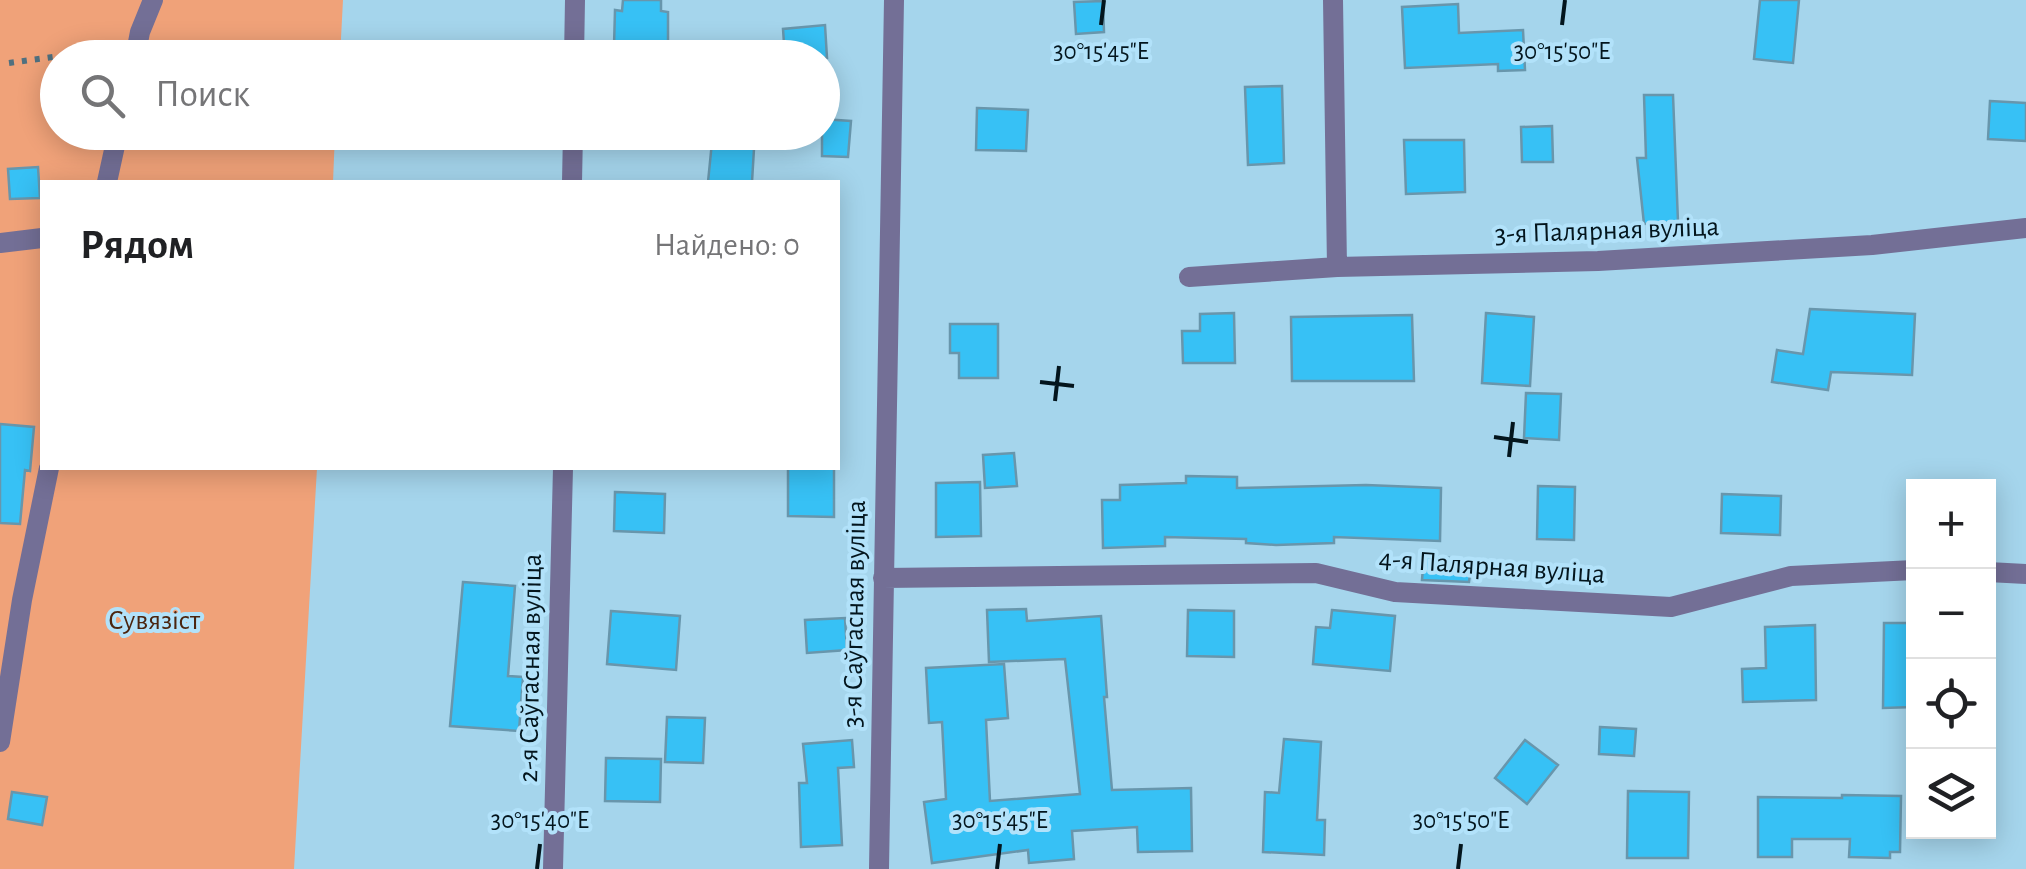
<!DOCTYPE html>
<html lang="ru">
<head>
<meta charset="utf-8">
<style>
  :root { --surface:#fff; --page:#f2f2f2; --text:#202124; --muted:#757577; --line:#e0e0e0 }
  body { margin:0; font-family:"Alegreya Sans",sans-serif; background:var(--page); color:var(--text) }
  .controls { position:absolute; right:30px; bottom:30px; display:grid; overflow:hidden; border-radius:0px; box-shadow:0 5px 25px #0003 }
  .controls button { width:90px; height:90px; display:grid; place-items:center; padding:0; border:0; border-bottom:2px solid var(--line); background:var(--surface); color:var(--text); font:50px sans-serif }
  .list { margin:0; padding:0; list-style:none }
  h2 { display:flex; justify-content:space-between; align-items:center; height:130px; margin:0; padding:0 40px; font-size:42px }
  h2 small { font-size:32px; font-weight:400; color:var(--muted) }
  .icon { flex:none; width:55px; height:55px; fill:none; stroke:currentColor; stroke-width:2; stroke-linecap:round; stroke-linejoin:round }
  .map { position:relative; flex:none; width:2026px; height:869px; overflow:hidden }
  .search { position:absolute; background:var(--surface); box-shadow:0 5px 25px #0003; left:40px; top:40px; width:800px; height:110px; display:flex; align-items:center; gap:25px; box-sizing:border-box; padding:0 35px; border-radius:55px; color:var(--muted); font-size:38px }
  .panel { position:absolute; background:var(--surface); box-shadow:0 5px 25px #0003; left:40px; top:180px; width:800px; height:290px; border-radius:0px }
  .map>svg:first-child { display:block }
  .green { fill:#f0a279 }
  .building { fill:#37c1f5; stroke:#6896ac; stroke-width:2.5 }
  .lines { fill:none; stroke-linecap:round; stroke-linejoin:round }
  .path { stroke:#50707f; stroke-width:6; stroke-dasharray:5 8; stroke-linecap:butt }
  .lane { stroke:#736f96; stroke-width:20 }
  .street { stroke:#736f96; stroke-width:20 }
  .ticks { fill:none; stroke:#03151d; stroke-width:4 }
  .labels { text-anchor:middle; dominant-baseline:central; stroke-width:8; stroke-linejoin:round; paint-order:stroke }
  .street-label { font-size:28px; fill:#03151d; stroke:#b2e2fa }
  .park-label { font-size:28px; fill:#4b250f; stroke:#b2e2fa }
  .ticks-label { font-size:25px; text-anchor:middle; fill:#03151d; stroke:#b2e2fa; stroke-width:8; stroke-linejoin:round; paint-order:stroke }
</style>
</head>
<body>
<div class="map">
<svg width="2026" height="869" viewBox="0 0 2026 869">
  <rect width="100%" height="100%" fill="#a5d5ec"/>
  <path class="green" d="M0,0H343L340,57L58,58V132L335,133L333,182H42V468H317L294,869H0Z"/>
  <path class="building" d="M623,0H661V11L668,12V47L614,46L615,10L622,11Z
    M1760,0H1799L1793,63L1754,59Z
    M1103,1L1104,32L1076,34L1074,2Z
    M1458,4L1459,33L1523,30L1525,70L1498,71V64L1405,68L1402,7Z
    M825,25L827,58H785L783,29Z
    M1282,86L1284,163L1248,165L1245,87Z
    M1644,95H1673L1678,222L1644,224L1637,158H1646Z
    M1990,101L2026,103V141L1988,139Z
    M977,108L1028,110L1026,151L976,150Z
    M822,119L851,121L848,157L822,156Z
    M1552,126L1553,162H1522L1521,127Z
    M713,132H755L752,182H708Z
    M1404,140H1464L1465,192L1406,194Z
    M38,167L40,198L10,199L8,169Z
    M1810,309L1915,314L1912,375L1831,372L1828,390L1772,382L1777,350L1803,354Z
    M1234,313L1235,363H1183L1182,331H1200V314Z
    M1486,313L1534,317L1530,386L1482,383Z
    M1412,315L1414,381H1292L1291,317Z
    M950,324H998V378H959V353H950Z
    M1526,393L1561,394L1559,440L1524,438Z
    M0,424L34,427L30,471L25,470L20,524L0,523Z
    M1014,453L1017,486L985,488L983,455Z
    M788,468H834V517L788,516Z
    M1186,476L1237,477V488L1366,485L1441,488L1440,541L1334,537V543L1276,545L1246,543V539L1165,537V546L1103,548L1102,500H1120V485L1186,483Z
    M980,482L981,536L936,537V483Z
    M1538,486L1575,487L1574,540L1537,539Z
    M615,492L665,494L664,533L614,531Z
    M1722,494L1781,496L1780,535L1721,533Z
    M1424,555L1472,560L1469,582L1422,580Z
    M463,582L515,586L508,676L523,677L519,731L450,726Z
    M1026,609L1027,621L1101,616L1107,697H1104L1112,790L1191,788L1192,851L1138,852L1137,827L1072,831L1074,859L1029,863L1028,850L932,863L924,802L946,799L942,722L929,723L926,668L1004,664L1008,718L986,720L990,801L1080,794L1065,659L989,662L987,610Z
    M1188,610L1234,611V657L1187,656Z
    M1332,610L1395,616L1390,671L1313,664L1316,627L1330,628Z
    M611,611L680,616L676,670L607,664Z
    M845,618L847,650L807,653L805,620Z
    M1884,623H1914V707L1883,708Z
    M1815,625L1816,700L1743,702L1742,669L1766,668L1765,627Z
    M667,717L705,718L703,763L665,762Z
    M1600,727L1636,729L1634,756L1599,754Z
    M1284,739L1321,742L1317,820H1325L1324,855L1263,852L1265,792L1279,793Z
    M852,740L854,767L838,768L842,845L801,847L799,783H807L803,744Z
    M1525,740L1558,765L1527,804L1495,778Z
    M606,758L661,759L660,802L605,801Z
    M1628,791L1689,792L1688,858H1627Z
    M12,792L47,797L42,825L8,819Z
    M1842,795L1901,796L1900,852H1890V858L1849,857L1850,839H1792V857H1758V797L1842,798Z"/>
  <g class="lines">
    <path class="path" d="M9,63L111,49"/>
    <path class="lane" d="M135,58L140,32L153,0
      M107,182L118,132
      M0,243L42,238
      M0,742L22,600L49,468"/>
    <path class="street" d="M1333,0L1337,267
      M574,58L575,0
      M572,182L573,132
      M1189,277L1337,267L1598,261L1872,245L2026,228
      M1988,572L2026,574
      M883,578L1316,573L1395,592L1671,607L1791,576L1914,570
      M553,869L563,468
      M879,869L894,0"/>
  </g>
  <path class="ticks" d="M1101,25L1104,0M1562,25L1565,0M1040,382L1074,386M1055,401L1059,366M1494,437L1528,442M1509,457L1513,422M537,869L540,844M997,869L1000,844M1458,869L1461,844"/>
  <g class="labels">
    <g class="street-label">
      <text transform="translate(1607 231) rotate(-2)">3-я Палярная вуліца</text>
      <text transform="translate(1492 567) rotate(4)">4-я Палярная вуліца</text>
      <text transform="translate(855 614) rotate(-89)">3-я Саўгасная вуліца</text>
      <text transform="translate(531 668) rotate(-89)">2-я Саўгасная вуліца</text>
    </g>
    <g class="park-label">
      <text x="154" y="621">Сувязіст</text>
    </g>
  </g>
  <g class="ticks-label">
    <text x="1101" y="59">30°15'45"E</text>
    <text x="1562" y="59">30°15'50"E</text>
    <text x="540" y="828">30°15'40"E</text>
    <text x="1000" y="828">30°15'45"E</text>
    <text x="1461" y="828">30°15'50"E</text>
  </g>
</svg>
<div class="controls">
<button>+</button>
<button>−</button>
<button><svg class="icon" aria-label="locate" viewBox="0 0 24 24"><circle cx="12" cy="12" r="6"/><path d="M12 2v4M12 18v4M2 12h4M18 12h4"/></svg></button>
<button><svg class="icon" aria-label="layers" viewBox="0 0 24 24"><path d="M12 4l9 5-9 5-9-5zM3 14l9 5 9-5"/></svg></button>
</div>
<div class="search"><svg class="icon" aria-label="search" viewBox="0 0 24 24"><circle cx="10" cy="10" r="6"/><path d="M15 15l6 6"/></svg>Поиск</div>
<section class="panel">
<h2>Рядом<small>Найдено: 0</small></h2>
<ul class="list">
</ul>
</section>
</div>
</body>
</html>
